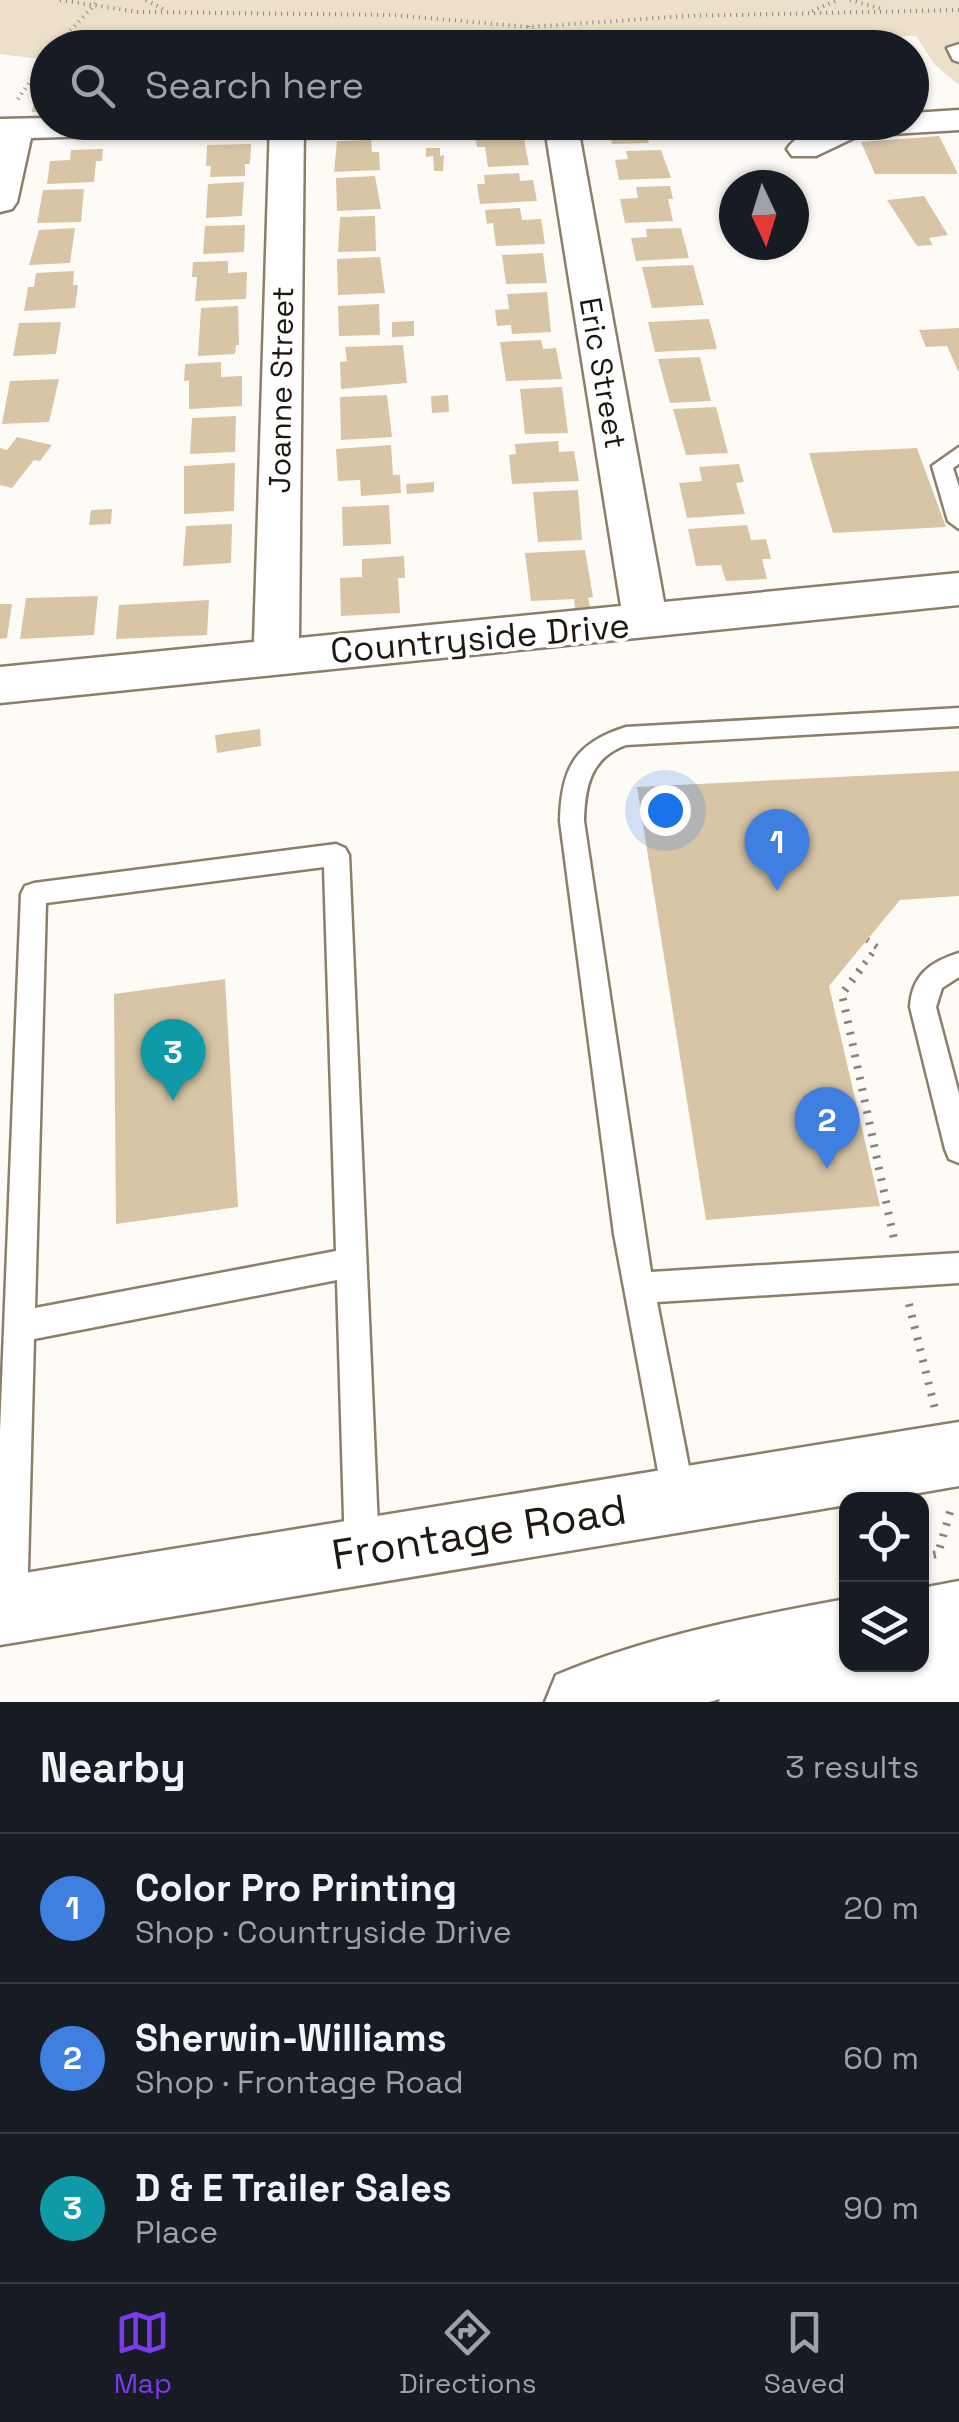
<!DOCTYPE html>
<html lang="en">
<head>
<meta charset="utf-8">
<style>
  :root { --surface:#171b24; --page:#242831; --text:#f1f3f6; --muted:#9ea1a6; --line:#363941; --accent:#7c3aed }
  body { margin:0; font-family:"Space Grotesk",sans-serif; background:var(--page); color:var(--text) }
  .controls { position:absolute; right:30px; bottom:30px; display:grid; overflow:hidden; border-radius:20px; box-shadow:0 2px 8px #0004 }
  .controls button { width:90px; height:90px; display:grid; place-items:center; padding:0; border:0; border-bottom:2px solid var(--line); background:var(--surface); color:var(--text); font:50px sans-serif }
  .compass { position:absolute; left:719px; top:170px; width:90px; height:90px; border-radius:50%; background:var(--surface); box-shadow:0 2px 8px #0004; rotate:176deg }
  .you { position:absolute; left:665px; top:810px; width:35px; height:35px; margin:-25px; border:8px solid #fff; border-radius:50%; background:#1a73e8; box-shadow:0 0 0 15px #1a73e833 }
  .badge { display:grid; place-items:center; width:65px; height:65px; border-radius:50%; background:var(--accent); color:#fff; font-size:32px; font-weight:700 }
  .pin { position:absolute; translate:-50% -82px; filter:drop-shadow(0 2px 5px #0008) }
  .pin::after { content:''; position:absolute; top:52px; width:35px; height:30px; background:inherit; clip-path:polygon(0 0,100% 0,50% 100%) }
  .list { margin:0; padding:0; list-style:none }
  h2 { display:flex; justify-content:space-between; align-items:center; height:130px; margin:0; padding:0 40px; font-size:42px }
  h2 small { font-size:32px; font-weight:400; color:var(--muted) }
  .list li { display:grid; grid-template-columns:65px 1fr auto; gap:30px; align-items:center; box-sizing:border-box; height:150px; padding:0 40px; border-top:2px solid var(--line) }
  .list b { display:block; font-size:38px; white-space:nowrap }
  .list p { margin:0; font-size:32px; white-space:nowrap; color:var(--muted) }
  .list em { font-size:32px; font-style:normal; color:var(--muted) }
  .icon { flex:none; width:55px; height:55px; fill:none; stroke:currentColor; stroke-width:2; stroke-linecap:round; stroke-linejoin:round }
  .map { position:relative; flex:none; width:959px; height:1702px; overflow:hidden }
  .search { position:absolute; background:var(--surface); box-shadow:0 2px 8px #0004; left:30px; right:30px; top:30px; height:110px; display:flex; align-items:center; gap:25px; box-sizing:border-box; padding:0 35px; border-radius:55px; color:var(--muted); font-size:38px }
  .sheet { height:580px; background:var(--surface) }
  nav { display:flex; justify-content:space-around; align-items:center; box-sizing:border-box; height:140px; border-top:2px solid var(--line); background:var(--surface); font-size:28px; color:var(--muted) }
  nav a { display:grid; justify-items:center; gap:5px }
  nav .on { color:var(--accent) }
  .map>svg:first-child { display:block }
  .green { fill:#ede0ca }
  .building { fill:#d7c5a6 }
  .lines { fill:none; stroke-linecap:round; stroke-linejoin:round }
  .service-casing { stroke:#8c7f6a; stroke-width:5 }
  .minor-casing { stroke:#8c7f6a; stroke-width:5 }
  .trunk-casing { stroke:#8c7f6a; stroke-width:5 }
  .path-far2 { stroke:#88847d; stroke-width:4; stroke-dasharray:1 5; stroke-linecap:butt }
  .path-far1 { stroke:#88847d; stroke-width:6; stroke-dasharray:2.5 8; stroke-linecap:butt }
  .path { stroke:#88847d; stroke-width:8; stroke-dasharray:2.5 9; stroke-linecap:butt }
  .service { fill:#fff; fill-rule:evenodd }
  .minor { fill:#fff; fill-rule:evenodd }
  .trunk { fill:#fff; fill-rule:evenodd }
  .labels { text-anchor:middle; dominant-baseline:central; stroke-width:8; stroke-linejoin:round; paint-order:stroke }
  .far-street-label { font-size:30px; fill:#1d1810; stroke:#fff }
  .street-label { font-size:35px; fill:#1d1810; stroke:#fff }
  .near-street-label { font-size:42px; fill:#1d1810; stroke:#fff }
</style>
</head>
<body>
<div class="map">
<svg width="959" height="1702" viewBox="0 0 959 1702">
  <rect width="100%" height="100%" fill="#fefbf6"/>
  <path class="green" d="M0,0H959V85L934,64L916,36L492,48H48L47,60L0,54Z"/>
  <path class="building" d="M48,90V111L32,112L36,91Z
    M611,122H644L649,143L612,144L608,127H612Z
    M523,134L529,165L488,167L485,147H477L475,136Z
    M939,136L958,174H875L861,142Z
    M371,140L372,152H379L380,170L334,172L337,141Z
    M251,144L250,164H245V176L210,177L211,166H206L207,145Z
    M426,148H440V156L444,155L443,171H434L433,156L426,157Z
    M103,149L102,161H96L94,182L47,184L50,161L70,160L71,150Z
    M661,150L671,178L619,180L615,160L628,159L626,151Z
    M519,173L520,181L533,180L537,201L480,204L477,184H485L484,175Z
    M375,176L381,209L337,211L336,178Z
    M244,182L242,216L206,218L208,184Z
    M670,186L673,199H668L673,221L625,223L620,199L638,198L636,187Z
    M84,189L81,222L37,223L43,190Z
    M924,196L948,235L929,238L933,245L917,246L887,200Z
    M520,208L522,220L541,219L545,244L496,246L493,223L487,224L485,210Z
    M375,216L376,251L338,252L340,217Z
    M245,225L244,252L203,254L205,226Z
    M75,228L70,263L29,265L39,230Z
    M681,228L689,258L636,261L631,238L647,237L646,229Z
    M543,253L547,283L506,284L502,255Z
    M380,257L385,293L338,295L337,259Z
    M228,261V273L247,272L246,299L195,301L197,277H192L193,262Z
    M693,265L704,305L652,308L642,267Z
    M74,271L73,285H78L75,308L24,311L28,287H34L36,273Z
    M547,292L551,332L512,334L511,325L497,326L495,310L509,309L507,294Z
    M379,304L380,335L339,336L338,306Z
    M238,306L239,345H236L235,354L198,356L201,308Z
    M709,319L717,349L655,352L648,322Z
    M414,321V336L392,337V322Z
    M61,322L56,354L13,356L19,323Z
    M959,328V373L947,346L926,347L919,330Z
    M541,340L543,349L556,348L562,379L506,381L500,342Z
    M403,345L407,383L341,389L340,362L347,361L345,347Z
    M700,357L711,401L670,403L658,359Z
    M221,362V377L242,376V406L189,409V380L184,381L185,364Z
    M59,379L49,422L2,424L10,381Z
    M562,387L568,433L525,434L520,389Z
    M387,395L392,437L341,440L340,397Z
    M448,395L449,412L432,413L431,396Z
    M716,407L728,453L686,455L673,409Z
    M236,416L235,452L190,454L192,418Z
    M17,437L52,445L40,461L34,460L12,488L0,485V448L7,450Z
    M558,441L559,452L574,451L579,481L512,484L509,455L516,454L515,444Z
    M391,445L393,475H400L401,493L361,496L360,480L338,481L336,449Z
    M917,448L946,527L833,533L809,453Z
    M235,463L234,511L184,514V466Z
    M739,464L744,482L736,483L745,514L687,518L679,483L702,481L699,467Z
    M434,482V492L407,494L406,484Z
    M578,490L582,540L538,542L533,492Z
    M389,505L391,544L343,546L342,507Z
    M112,509L111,524L89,525L91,510Z
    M232,524L231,563L183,566L186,526Z
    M747,525L751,540L766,539L771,559H762L767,579L726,581L721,565L696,566L688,529Z
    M585,550L593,597L588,598L590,607L575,608L574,599L531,601L525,553Z
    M404,556L405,578H398L400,613L341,616L340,578L362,577V559Z
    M98,596L94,635L20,639L26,598Z
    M209,600L207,635L116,639L119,605Z
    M0,604H12L7,638L0,639Z
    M260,729L261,746L217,753L215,735Z
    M959,771V896L900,900L829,986L880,1206L706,1220L637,787Z
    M225,979L238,1207L116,1224L114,994Z"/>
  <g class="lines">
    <defs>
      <path id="service" d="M959,44V62L953,60L947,48Z
        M959,447V464L953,468L959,487V529L948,521L932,466Z
        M959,708V726L626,745C590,758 585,787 584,821L651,1272L959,1253V1283L657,1302L695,1498L690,1509L679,1514L668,1509L663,1498L614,1234L560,821C561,768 575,743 626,727Z
        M336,844L345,848L349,855L379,1551L374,1563L362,1568L350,1563L345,1551L337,1280L34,1339L27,1607L22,1619L10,1624L0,1620V1432L21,894L25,886L34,883ZM324,867L336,1251L35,1308L46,903Z
        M959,953V977L942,988L936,1007L959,1094V1163L949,1159L945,1149L910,1007C912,975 930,962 959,953Z"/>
      <path id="minor" d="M959,110V130L858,136L816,156H792L787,149C812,113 874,122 912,122V113Z
        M48,118V122H234L230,129L218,132L31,138L17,202L12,209L0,212V119Z
        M270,122H304L299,638L621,606L544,122H577L664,602L959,573V605L0,703V667L254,642Z
        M959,1422V1486L878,1500H846V1505L0,1645V1577Z"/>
      <path id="trunk" d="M959,1581V1702H719L720,1699L709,1702H545L556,1675C649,1636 748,1617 846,1599V1664H922V1588Z"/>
    </defs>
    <use href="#service" class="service-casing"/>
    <use href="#minor" class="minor-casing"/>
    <use href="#trunk" class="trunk-casing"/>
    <path class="path-far2" d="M60,0L138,12L393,15L529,27L686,16L959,10
      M146,0L167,11
      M850,0L882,9
      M812,11L838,0
      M528,26L531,46L543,48
      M54,48L99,0
      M18,99L48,55"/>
    <path class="path-far1" d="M858,972L877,947L867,940"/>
    <path class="path" d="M860,970L842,994L894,1239
      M909,1304L935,1409
      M922,1557L938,1554L952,1505"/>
    <use href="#service" class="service"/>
    <use href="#minor" class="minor"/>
    <use href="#trunk" class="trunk"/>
  </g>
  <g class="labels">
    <g class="far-street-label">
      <text transform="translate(603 373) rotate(80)">Eric Street</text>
      <text transform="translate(281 390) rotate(-89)">Joanne Street</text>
    </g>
    <g class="street-label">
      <text transform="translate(480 638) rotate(-5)">Countryside Drive</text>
    </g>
    <g class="near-street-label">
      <text transform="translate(479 1532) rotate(-9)">Frontage Road</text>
    </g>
  </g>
</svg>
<div class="controls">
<button><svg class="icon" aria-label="locate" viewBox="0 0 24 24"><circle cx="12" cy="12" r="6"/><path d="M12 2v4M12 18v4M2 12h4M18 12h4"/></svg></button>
<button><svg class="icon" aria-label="layers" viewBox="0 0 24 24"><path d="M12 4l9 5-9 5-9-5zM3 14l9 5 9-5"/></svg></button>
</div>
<svg class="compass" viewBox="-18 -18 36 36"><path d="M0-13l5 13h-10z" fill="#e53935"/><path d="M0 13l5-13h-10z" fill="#9ea1a6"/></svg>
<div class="you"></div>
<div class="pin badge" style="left:777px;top:891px;background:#3f7fe0">1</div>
<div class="pin badge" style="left:827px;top:1169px;background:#3f7fe0">2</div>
<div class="pin badge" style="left:173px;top:1101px;background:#0f9aa8">3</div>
<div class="search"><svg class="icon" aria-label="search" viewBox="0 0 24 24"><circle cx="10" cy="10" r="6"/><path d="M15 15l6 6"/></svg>Search here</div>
</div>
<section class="sheet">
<h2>Nearby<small>3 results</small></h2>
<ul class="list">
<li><span class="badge" style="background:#3f7fe0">1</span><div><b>Color Pro Printing</b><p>Shop · Countryside Drive</p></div><em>20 m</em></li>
<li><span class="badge" style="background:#3f7fe0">2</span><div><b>Sherwin-Williams</b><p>Shop · Frontage Road</p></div><em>60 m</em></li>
<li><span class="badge" style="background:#0f9aa8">3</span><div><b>D &amp; E Trailer Sales</b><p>Place</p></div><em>90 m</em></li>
</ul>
</section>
<nav>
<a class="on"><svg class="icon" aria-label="map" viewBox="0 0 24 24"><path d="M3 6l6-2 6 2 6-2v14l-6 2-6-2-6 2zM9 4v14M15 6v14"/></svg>Map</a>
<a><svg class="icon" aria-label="directions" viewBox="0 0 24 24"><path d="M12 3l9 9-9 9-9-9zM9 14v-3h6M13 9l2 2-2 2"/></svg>Directions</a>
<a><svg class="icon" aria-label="saved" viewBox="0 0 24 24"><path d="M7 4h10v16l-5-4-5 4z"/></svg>Saved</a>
</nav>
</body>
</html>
